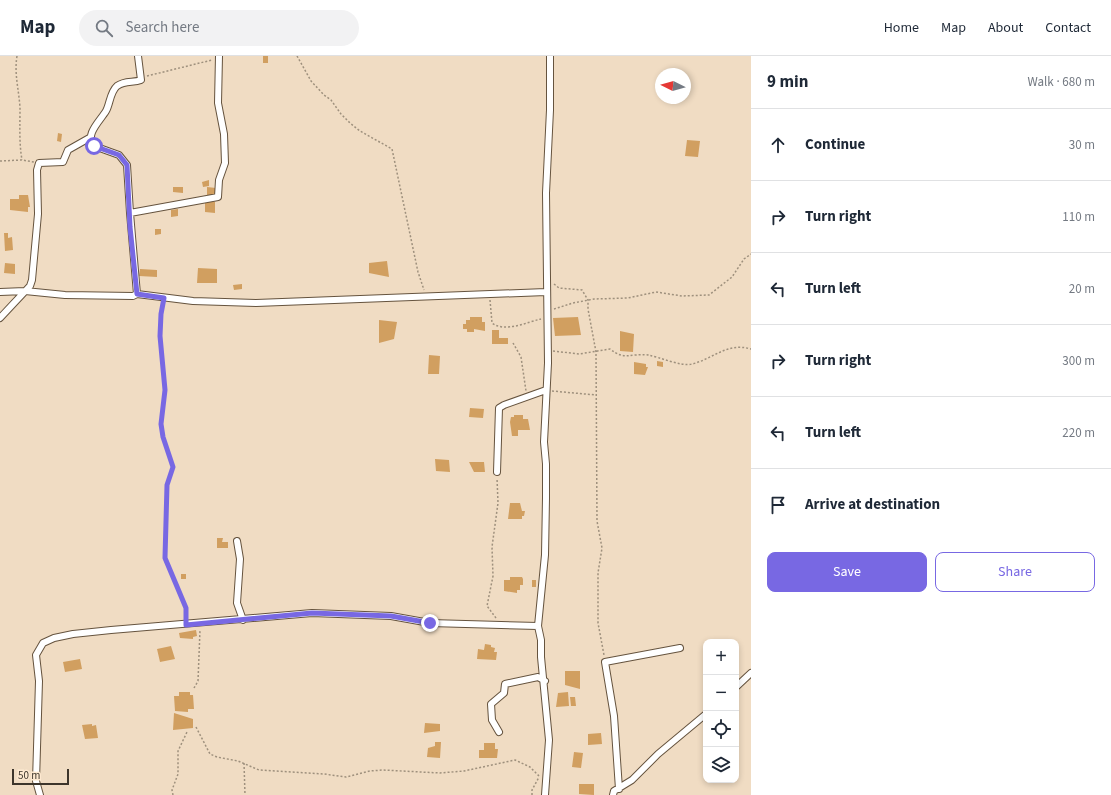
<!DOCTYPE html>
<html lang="en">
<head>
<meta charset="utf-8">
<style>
  :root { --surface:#fff; --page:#f2f2f3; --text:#1f2937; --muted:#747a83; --line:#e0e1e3; --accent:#7868e3 }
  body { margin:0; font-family:"Source Sans 3",sans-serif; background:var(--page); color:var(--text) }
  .controls { position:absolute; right:12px; bottom:12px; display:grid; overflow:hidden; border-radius:8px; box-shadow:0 2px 6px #0003 }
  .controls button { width:36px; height:36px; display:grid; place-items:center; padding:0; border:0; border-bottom:1px solid var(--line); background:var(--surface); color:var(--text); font:20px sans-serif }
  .compass { position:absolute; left:655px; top:12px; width:36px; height:36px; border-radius:50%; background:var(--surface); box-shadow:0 2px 6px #0003; rotate:275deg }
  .scale { position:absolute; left:12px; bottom:10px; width:57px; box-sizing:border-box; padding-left:4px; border:2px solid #3d352b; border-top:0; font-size:11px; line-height:14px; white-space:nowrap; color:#3d352b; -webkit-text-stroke:3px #fee9d0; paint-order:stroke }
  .stop { position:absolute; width:12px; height:12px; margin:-9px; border:3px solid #7868e3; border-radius:50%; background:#fff }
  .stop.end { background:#7868e3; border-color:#fff; box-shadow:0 1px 4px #0008 }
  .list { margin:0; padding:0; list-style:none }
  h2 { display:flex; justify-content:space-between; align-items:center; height:52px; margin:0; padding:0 16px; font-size:17px }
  h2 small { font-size:13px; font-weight:400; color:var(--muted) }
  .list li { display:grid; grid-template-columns:26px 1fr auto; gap:12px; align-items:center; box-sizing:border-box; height:72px; padding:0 16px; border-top:1px solid var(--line) }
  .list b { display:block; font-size:15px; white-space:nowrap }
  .list em { font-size:13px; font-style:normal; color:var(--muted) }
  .actions { display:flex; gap:8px; padding:12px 16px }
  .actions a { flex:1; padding:9px 0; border:1px solid var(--accent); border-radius:8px; text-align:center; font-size:14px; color:var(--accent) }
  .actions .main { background:var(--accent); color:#fff }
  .icon { flex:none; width:22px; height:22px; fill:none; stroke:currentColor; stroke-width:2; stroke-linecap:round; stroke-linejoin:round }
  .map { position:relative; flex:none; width:751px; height:739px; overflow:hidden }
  header { display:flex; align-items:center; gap:24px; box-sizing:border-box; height:56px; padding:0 20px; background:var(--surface); border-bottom:1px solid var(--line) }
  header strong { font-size:19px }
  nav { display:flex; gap:22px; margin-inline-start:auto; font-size:14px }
  .search { width:280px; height:36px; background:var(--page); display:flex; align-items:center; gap:10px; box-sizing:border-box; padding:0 14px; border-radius:22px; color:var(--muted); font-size:15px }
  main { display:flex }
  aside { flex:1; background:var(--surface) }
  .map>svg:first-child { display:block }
  .building { fill:#d19f60 }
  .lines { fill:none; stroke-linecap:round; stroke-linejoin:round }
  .minor-casing { stroke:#65533e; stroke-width:8 }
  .path { stroke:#9e907d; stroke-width:1.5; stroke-dasharray:2 2; stroke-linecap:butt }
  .minor { stroke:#fff; stroke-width:6 }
  .route { stroke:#7868e3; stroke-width:5 }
</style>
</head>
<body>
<header>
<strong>Map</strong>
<div class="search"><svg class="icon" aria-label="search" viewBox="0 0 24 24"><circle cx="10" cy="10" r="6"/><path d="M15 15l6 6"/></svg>Search here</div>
<nav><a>Home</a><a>Map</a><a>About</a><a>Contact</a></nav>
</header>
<main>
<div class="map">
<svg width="751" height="739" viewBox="0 0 751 739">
  <rect width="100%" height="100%" fill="#f0dcc3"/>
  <path class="building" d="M263,0H268V7H263Z
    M58,77L62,78L61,86L57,85Z
    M687,84L700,85L698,101L685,100Z
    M209,124V130L203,131L202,126Z
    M173,131H183V137L173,136Z
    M207,131L216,132V140H207Z
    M19,139H28L30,151H28V156L10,154V143H19Z
    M205,146H215V157L205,156Z
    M178,153V160L171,161V154Z
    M155,173H161V178L155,179Z
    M4,177H8V182L12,181L13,194L5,195Z
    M387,205L389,221L369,217V207Z
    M5,207L15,208V218L4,217Z
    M198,212L217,213V227H197Z
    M140,213L157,214V221L139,220Z
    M242,228V233L234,234L233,229Z
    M470,261H482V266H485V275L474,273V276H467V273H463V268H466V264H470Z
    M578,261L581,279L555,280L553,262Z
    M379,264L397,266L394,283L379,287Z
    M492,274H499V282H508V288H492Z
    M620,275L634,278L633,296L620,295Z
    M429,299L440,300L439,318H428Z
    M657,305L663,306V311L657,310Z
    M634,306L646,308V311H648L645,319L634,318Z
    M470,352L484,353L483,362L469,361Z
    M514,359H523V363H528L530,374H518V380H512L510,366L511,361H514Z
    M435,403L449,404L450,416L436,415Z
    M469,406H484L485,416H474Z
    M510,447H520L522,455H525L524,460H522V463H508Z
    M217,482H223L222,486H228V492H217Z
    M181,518H186V523H181Z
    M510,521H522L523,523V529H520V534H517V537L504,535V524H510Z
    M532,524H536V531H532Z
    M196,574L197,580L193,581V583L180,582L179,577Z
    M485,588L491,589V591L495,592L494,596H497L496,604L477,603L478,593L484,594Z
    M171,590L175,603L160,606L157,593Z
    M80,603L82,613L65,616L63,606Z
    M565,615H580V633L565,629Z
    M179,636H190V639H193L194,653H188V656L175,655L174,640H179Z
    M568,636L569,650L556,651L558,637Z
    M570,641H575L576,650H571Z
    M174,657L193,663V672L173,674Z
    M425,667L440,668V675L424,677Z
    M92,668V670L96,669L98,682L85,683L82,669Z
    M601,677L602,688L588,689V678Z
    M435,686H441L440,702L427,701L428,692L435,690Z
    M484,687H495V693H498L497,702H479V694H484Z
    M574,696L583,697L581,712L572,711Z
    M579,728H594V739L579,738Z"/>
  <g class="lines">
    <defs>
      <path id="minor" d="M130,157L127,109L119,99L94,90C84,79 100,65 106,55C110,48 110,36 117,30C125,24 133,27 141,24L138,0
        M0,236L25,235L65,239L133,240L137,238L193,245L256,247L546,236
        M137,238L130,157L218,141L219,124L225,107L224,78L218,47L219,0
        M0,262L30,230L32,224L38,158L37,114L39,107L63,106L68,94L91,81
        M497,416L499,352L504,349L546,334
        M237,485L240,503L237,547L243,564
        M736,631L751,617
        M499,676L492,664L491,648L504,637L505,628L538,621L545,625
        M619,733L614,660L605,606L680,592
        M40,739L36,725L39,625L36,599L43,587L54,582L73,578L111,574L312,557L391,560L430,567L538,570
        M545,739L549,684L541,601V584L538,570L545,499L546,442V408L544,386L548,307L546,137L550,54V0
        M613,739L614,735L632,724L658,698L706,658"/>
    </defs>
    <use href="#minor" class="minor-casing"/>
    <path class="path" d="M17,0C14,18 19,34 20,52C20,70 19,87 22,104
      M297,0L311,25L324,39L331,44L341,58L350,67L360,75L392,93L418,216L424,234
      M147,20L212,4
      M0,105L22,104L34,106
      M554,228L559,232L582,234L588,244V253L596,296L597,465L602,492L598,517V567L604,599
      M490,244L492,267C505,277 527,266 541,263
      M163,247L160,280L165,334L161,368L163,381L173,411L167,429L165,502L182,541L187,562
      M554,253L573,247L594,243L628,242L656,236L682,240L709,239L732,221L744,203L751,198
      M513,287L521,301L526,335
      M553,295L579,298L610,293C625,305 630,297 648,299C660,301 681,311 692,308C713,303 727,286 751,293
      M552,335L596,339
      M496,562L487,550L493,520L492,491L498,447L497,422
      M194,632L198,625L200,574
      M196,671L210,698L217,701L238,705L259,714L324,718L346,721L370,715L383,714L440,717L464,715L515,704L530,711L539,720
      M244,707L245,739
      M173,739L172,734L178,718V695L187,676
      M532,739V734L539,721"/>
    <use href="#minor" class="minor"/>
  </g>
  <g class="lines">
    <path class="route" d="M94,90L119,99L127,109L130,171L137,238L164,242L161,258L160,280L165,334L161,368L163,381L173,411L167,429L165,502L186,552V569L312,557L391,560L430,567"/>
  </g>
</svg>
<div class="controls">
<button>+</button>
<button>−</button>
<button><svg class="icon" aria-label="locate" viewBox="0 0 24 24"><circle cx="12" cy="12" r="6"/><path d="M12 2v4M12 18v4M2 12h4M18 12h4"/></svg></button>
<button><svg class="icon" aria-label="layers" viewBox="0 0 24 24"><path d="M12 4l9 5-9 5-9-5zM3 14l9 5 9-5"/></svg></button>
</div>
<svg class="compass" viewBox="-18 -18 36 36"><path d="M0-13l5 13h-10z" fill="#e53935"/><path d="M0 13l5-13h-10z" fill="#747a83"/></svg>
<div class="scale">50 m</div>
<div class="stop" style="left:94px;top:90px"></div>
<div class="stop end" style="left:430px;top:567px"></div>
</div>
<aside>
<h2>9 min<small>Walk · 680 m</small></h2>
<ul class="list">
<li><svg class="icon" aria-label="ahead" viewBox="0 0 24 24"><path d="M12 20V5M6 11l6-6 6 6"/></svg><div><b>Continue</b></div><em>30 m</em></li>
<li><svg class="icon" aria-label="right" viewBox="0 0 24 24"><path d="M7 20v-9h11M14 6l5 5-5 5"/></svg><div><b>Turn right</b></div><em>110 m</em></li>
<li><svg class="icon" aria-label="left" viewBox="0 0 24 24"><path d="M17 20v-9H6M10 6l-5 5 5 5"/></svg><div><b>Turn left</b></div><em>20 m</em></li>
<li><svg class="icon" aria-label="right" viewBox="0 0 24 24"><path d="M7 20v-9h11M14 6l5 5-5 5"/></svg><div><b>Turn right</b></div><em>300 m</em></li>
<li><svg class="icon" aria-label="left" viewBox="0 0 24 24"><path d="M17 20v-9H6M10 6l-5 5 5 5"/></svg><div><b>Turn left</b></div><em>220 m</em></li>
<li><svg class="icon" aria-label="arrive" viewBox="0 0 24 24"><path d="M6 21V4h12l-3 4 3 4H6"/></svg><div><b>Arrive at destination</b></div></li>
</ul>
<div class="actions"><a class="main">Save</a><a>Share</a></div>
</aside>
</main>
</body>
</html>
